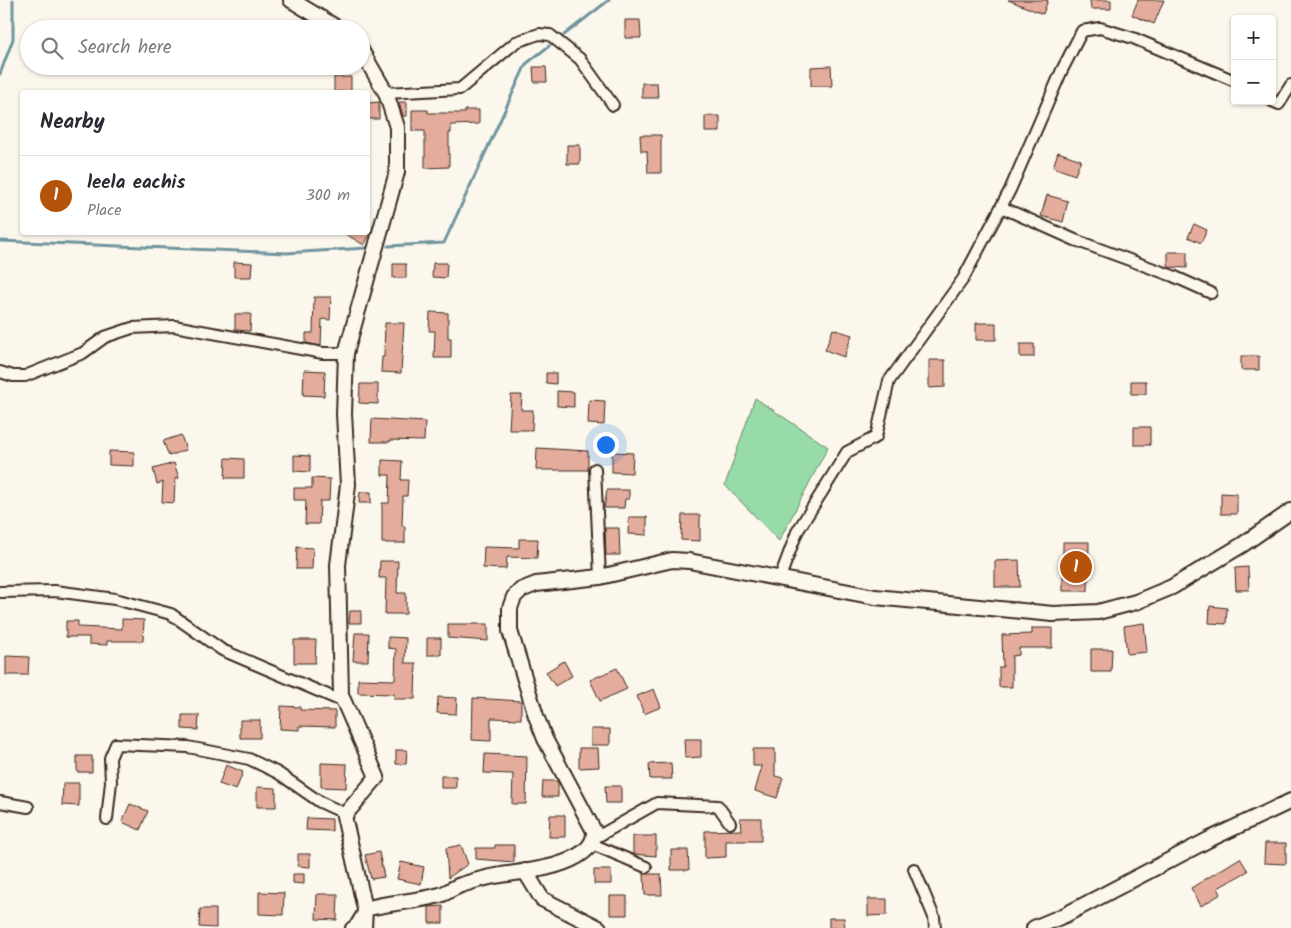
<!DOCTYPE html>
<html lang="en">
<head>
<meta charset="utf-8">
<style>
  :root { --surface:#fff; --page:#f2f2f3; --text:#2b2b33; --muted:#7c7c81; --line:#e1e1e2; --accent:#b45309 }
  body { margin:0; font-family:Kalam,sans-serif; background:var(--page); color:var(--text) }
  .controls { position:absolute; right:15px; top:15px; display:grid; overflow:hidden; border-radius:5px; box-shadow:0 1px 4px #0004 }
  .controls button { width:45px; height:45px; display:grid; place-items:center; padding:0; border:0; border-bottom:1px solid var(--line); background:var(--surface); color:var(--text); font:25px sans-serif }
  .you { position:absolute; left:605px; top:444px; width:18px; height:18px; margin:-12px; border:4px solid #fff; border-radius:50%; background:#1a73e8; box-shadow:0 0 0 8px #1a73e833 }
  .badge { display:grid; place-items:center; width:32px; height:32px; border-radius:50%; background:var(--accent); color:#fff; font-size:16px; font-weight:700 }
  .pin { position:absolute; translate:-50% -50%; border:2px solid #fff; box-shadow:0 1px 5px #0006 }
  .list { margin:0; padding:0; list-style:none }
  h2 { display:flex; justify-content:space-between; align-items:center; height:65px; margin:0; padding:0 20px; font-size:21px }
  h2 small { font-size:16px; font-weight:400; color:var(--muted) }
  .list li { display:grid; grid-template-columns:32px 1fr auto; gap:15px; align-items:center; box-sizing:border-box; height:80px; padding:0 20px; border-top:1px solid var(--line) }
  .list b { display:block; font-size:19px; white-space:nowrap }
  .list p { margin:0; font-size:16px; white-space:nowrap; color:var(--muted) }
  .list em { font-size:16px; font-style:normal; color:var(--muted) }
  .icon { flex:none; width:28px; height:28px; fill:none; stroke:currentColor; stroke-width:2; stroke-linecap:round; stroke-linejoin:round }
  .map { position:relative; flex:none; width:1291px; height:928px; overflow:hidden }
  .search { position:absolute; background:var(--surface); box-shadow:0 1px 4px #0004; left:20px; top:20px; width:350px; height:55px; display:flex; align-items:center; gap:12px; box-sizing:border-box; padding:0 18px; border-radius:28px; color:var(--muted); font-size:19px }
  .panel { position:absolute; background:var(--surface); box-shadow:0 1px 4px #0004; left:20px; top:90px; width:350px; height:145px; border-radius:5px }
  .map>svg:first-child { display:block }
  .green { fill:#97dca8; stroke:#698363 }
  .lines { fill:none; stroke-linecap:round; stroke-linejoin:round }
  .stream { stroke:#6f949e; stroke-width:3 }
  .building { fill:#e4ac9c; stroke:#3b2a1e }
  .minor-casing { stroke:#3b2a1e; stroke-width:14 }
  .tertiary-casing { stroke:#3b2a1e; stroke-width:18 }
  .minor { stroke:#fbf7ec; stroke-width:10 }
  .tertiary { stroke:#fbf7ec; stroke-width:14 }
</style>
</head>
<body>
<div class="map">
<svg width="1291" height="928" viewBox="0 0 1291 928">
  <rect width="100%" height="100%" fill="#fbf7ec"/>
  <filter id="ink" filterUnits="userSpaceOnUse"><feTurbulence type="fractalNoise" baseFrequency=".02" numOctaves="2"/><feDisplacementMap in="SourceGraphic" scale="10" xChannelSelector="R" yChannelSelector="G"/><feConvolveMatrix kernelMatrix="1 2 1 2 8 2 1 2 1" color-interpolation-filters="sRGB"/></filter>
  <g filter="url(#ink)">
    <path class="green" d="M755,398L828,447L779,541L725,485Z"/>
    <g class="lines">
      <path class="stream" d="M564,35L609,0
        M0,74L13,39V0
        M0,241L287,253L367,248
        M388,246L444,243L526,64L549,46"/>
    </g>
    <path class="building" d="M1008,0H1048L1043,14Z
      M1090,0H1111V9H1091Z
      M1138,0H1164L1154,24L1132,15Z
      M625,20H640L641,38H625Z
      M831,66L832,86H811V67Z
      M533,67H546L547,82H534Z
      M334,77H351V92H334Z
      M642,83H657L658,98H642Z
      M379,102V119H368V103Z
      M399,102H407V116H403Z
      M412,110H428V113H465V110H479V124L451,125V133H449V167L425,168V131H412Z
      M705,116H720V132H705Z
      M640,135H661V173H648L647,151H641Z
      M567,145H580V164H567Z
      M1058,152L1081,160L1075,175L1053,167Z
      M1047,195L1068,201L1063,222L1041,216Z
      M1194,224L1207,230L1201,243L1188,237Z
      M342,232H371L364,245Z
      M1168,252H1187V268L1168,267Z
      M234,262L252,263L251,277H234Z
      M433,263H447L446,278L432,277Z
      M393,264H406V278H393Z
      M314,297H331L330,320L322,319L321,346L306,343V333H313Z
      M430,312L448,313V338H451V358H434L435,331H429Z
      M235,314H251L250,331L235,330Z
      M385,323H404L401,373L381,372L382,357H384Z
      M976,323H996V340H976Z
      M833,329L852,335L844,357L825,350Z
      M1020,344H1034V357H1020Z
      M1241,356H1259V370H1241Z
      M929,360H945V387L929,388Z
      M304,370L325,371L324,396L303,395Z
      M546,373H556V384L546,383Z
      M1131,381H1146V394H1131Z
      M360,384H378V404L359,403Z
      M557,391L574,392V407L557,406Z
      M511,395H522L521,410H533L532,430H509Z
      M589,400L605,401L604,425L588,424Z
      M372,419L425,422L424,441L390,440V442H371Z
      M1134,427H1150V445H1134Z
      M181,435L186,450L169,456L163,441Z
      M537,448L588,451V470H536Z
      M109,451L134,452V466L109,465Z
      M612,452L633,453L632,473L612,472Z
      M294,455L310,456V472L294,471Z
      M226,458L244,459V478H225Z
      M382,460L402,461L401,480H408L407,496H403L402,526H405V543H382V503H389L390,475H382Z
      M174,463L179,478L175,479L174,503L162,502L163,482L157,484L153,469Z
      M312,478L330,479L329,501H320L319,524H305L306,500H294V488H312Z
      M607,490H629V499H625L624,508H604Z
      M360,492H371V503H359Z
      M1221,493L1237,494V514H1221Z
      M682,515H700V541L681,540Z
      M629,517H647V535L628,534Z
      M605,528H619L620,555H606Z
      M519,539H538L537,558L507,557L506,569L483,568L484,547L519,548Z
      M1063,542H1089L1088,591H1063Z
      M297,547L313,548L312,569H296Z
      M1019,560L1020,587H995V561Z
      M380,561H398L397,593H406V614H385L386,578H379Z
      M1248,567L1249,590H1236L1235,568Z
      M1210,606L1227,608L1226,624L1209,623Z
      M350,611H361V623H349Z
      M122,619L144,620L143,641H107V645L89,644V637H66V621H78V627L122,629Z
      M1144,623L1147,652L1127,654L1124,626Z
      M448,624H488V641L448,638Z
      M1032,628H1052V648H1019V655L1012,656V687H999V667H1003L1002,635L1032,634Z
      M355,633H369L368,661H353Z
      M388,637L406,638L405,663H416L415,699H394V694L358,693V679L395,680L396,649L388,648Z
      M427,638H441V655H427Z
      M294,640H316L315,663H294Z
      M1091,649H1112L1111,672H1091Z
      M6,656L29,657L28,675H6Z
      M564,661L572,676L555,686L546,672Z
      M617,668L627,689L600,701L590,680Z
      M654,689L661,707L644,714L637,696Z
      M438,697L457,698L456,714L437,713Z
      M473,698L521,701V719L491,718V741L472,740Z
      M281,706L300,707V710L335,711V727L299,726V730L280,729Z
      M182,715H199L198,730L182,729Z
      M240,720H260V738H240Z
      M591,729H610V745H591Z
      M684,739H701V757L685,758Z
      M579,748H598L599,767L579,768Z
      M753,749H775V776L783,778L777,798L755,791L762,766H753Z
      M396,750H407L406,764H396Z
      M485,754L527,756L526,804H512L513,774L484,773Z
      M77,756H92V772H77Z
      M321,763L347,764L346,788L321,787Z
      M671,763L672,779H650L649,764Z
      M226,765L243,772L236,790L219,784Z
      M441,776H456V788H441Z
      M543,781H558V797H542Z
      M63,783H79V806L62,805Z
      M605,786H621V803H606Z
      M257,787L276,788V807H257Z
      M130,804L148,811L140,830L122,822Z
      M550,815H565V837H549Z
      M307,818L332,819V831L306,830Z
      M740,818H761V841H726V857L705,858V831L741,830Z
      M633,836H656V856L633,854Z
      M1265,843H1286V864L1264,863Z
      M461,845L468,864L448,878L446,848Z
      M495,845H514V862L476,859V848H495Z
      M671,850H688L689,870H671Z
      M379,852L384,877L371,879L365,855Z
      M298,854H310V867L298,866Z
      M1240,858L1248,871L1218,888L1221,894L1201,906L1191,888Z
      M401,862L424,867L421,884L397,879Z
      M594,870H611V884H594Z
      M293,874H304V884L293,883Z
      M644,874H661L662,895H645Z
      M259,892L284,893L283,915L259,914Z
      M317,894H338L337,920L316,919Z
      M610,896H627V915H610Z
      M868,899H887V915L868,916Z
      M443,906V923H429V907Z
      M200,909H216V928L199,927Z
      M829,918H844L845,928H829Z"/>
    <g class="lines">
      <defs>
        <path id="minor" d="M386,93L460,89L516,42L539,34L550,35L580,59L613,105
          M1272,101L1279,104L1291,85
          M1001,207L1075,240L1173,276L1211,293
          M0,372L13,376H25L83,353L105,337L132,328L174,326L323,353H346
          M595,469L600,577
          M779,580L797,532L847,452L876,437L889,381L963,279L1010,190L1062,70L1082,31L1100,28L1133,38L1235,81
          M0,592L55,591L115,599L171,614L222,650L344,702
          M0,802L28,807
          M107,819L111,782L110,758L116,744L188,747L249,759L278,773L320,802L346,814
          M595,838L657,803L718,806L730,823
          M592,844L646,867
          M914,869L934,917L935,928
          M351,928L356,924L364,911"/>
        <path id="tertiary" d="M291,0L339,29
          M361,50L386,93L397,127V172L346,353L344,414L348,485L338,565L341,695L377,777L344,816L365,909L364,928
          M525,871L542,899L599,928
          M365,909C390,902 415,902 440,895C447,893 454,887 461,885C470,882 481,879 490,877C516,872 554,870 576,857C587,851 595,843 594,831L545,739L536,716L510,631V608L514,597L521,590L536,584L600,577L672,560L689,561L875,597L1053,614L1098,612L1136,602L1172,587L1242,545L1291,511
          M1034,928L1065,915L1208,840L1291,801"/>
      </defs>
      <use href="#minor" class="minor-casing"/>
      <use href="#tertiary" class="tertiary-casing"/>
      <use href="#minor" class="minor"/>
      <use href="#tertiary" class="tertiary"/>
    </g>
  </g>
</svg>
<div class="controls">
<button>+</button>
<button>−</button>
</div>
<div class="you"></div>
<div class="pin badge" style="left:1076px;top:567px">1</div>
<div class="search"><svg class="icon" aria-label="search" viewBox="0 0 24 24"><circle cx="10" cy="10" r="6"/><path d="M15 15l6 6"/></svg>Search here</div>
<section class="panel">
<h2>Nearby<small></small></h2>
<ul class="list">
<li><span class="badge">1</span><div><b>leela eachis</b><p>Place</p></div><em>300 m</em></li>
</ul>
</section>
</div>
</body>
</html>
